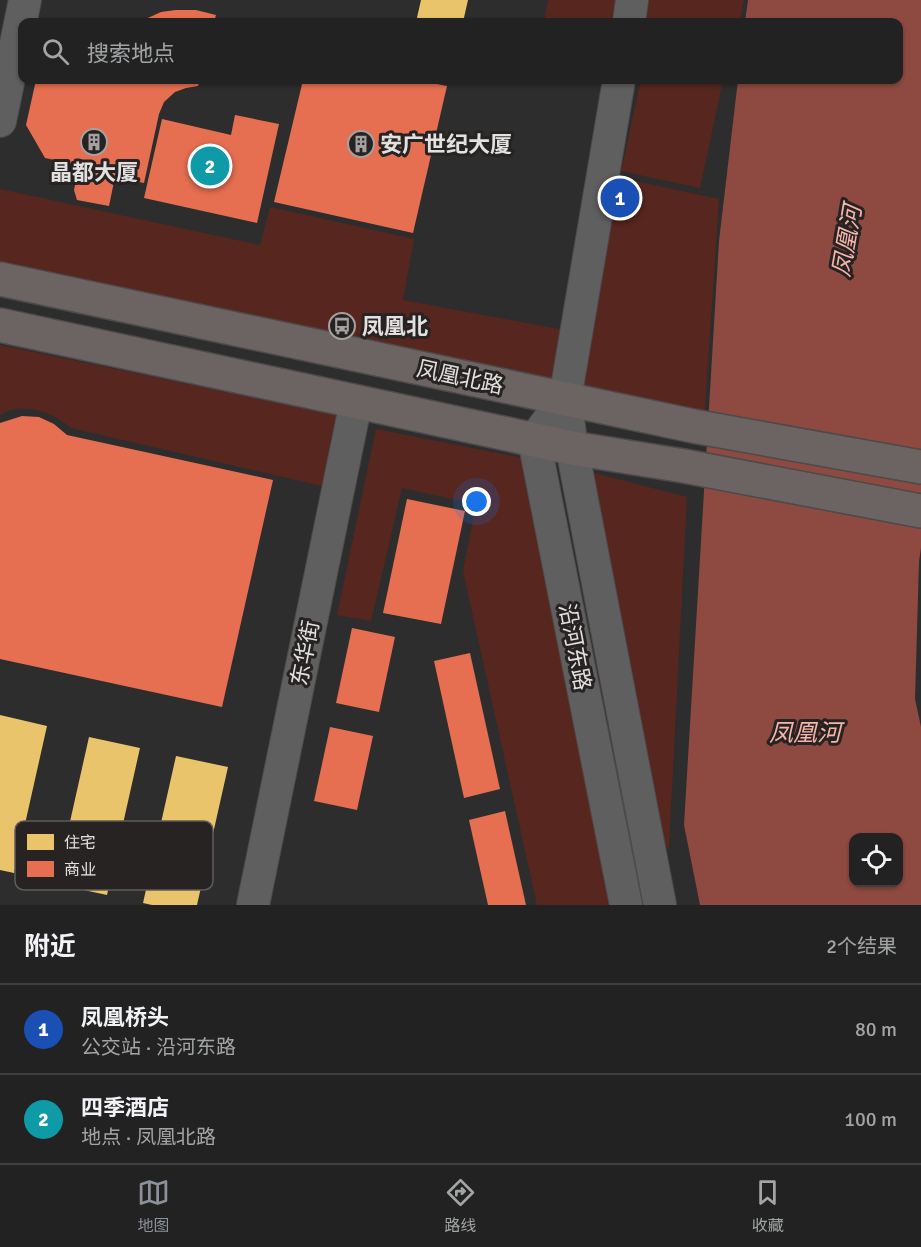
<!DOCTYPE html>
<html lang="zh">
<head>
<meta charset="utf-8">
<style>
  :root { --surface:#222; --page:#2e2f2f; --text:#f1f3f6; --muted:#a2a4a5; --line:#3f3f40; --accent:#8c9099 }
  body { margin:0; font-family:Signika,"Noto Sans SC",sans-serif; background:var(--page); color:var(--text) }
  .controls { position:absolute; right:18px; bottom:18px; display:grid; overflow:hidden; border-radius:12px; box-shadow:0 2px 4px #0004 }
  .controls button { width:54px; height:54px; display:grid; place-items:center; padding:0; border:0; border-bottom:2px solid var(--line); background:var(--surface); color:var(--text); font:30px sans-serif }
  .you { position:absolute; left:477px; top:502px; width:21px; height:21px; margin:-15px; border:4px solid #fff; border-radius:50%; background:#1a73e8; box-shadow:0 0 0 9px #1a73e833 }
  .badge { display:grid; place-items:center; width:39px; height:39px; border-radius:50%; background:var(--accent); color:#fff; font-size:20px; font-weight:700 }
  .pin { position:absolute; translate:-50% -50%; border:3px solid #fff; box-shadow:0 2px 6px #0006 }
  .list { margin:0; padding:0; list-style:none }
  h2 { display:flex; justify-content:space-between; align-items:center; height:78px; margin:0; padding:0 24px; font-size:26px }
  h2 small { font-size:20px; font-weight:400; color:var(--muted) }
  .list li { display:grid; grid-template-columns:39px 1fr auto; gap:18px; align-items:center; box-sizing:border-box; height:90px; padding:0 24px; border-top:2px solid var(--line) }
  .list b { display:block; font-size:22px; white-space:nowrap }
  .list p { margin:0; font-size:20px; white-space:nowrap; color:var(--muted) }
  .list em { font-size:20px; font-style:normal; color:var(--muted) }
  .icon { flex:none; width:33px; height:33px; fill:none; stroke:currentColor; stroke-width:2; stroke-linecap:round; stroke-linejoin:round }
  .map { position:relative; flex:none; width:921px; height:905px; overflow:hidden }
  .search { position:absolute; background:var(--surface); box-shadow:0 2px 4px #0004; left:18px; right:18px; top:18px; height:66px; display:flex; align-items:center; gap:15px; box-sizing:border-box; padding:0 21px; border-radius:12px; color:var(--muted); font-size:22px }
  .sheet { height:258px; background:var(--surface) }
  nav { display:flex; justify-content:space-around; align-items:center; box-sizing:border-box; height:84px; border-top:2px solid var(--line); background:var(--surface); font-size:16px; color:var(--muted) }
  nav a { display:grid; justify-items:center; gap:3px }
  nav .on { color:var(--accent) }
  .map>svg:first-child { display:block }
  .green { fill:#57261f }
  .water { fill:#8e4a40; fill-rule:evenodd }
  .homes { fill:#e9c46a }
  .shops { fill:#e76f51 }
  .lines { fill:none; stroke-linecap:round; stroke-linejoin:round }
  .minor-casing { stroke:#4c4a4a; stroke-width:34 }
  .major-casing { stroke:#4c4a4a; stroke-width:36 }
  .minor { stroke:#605f5f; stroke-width:32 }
  .major { stroke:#6b6463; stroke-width:33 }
  .labels { text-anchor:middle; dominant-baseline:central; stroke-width:6; stroke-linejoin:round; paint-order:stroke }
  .poi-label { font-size:22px; font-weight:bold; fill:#e3e1e0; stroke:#262322; text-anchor:start }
  .street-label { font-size:22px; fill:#e3e1e0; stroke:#262322 }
  .water-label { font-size:24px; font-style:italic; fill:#f7b5aa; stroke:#262322 }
  .key { fill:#262322; stroke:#5f5c5b; stroke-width:1.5 }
  .key-label { font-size:16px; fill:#e3e1e0 }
</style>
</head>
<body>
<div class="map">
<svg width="921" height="905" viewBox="0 0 921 905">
  <rect width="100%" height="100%" fill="#2e2d2d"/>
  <path class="green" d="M548,0H624L621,22H544Z
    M640,0H744L740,22H636Z
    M641,80H723L700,188L621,171Z
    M611,176L719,199L704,423L572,395Z
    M0,189L260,245L270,207L414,239L403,300L569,331L557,391L0,274Z
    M0,345L336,415L322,486L71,428C53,412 21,401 0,415Z
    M376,429L543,462L611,905H537L463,571L476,504L402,488L371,621L337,615Z
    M575,468L687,497L669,847L639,851Z"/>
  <path class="water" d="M748,0H921V548L919,561L915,699L921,727V905H700L684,825L719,241L738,80H898V22H745ZM854,838H898V882H854Z"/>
  <path class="homes" d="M421,0H468L463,22H416Z
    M0,715L47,726L14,873L0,870Z
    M89,737L140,748L107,895L56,884Z
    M176,756L228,767L197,905H152L143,903Z"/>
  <path class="shops" d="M176,10H196L216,15L214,22H139L161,12Z
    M36,80H200L198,86L186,88L175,92L164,102L159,114L144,183L115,177L109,206L77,200L74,190L79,165L45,158L26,125Z
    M303,80H417L447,86L413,233L274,202Z
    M235,115L279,124L257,223L144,198L162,119L231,135Z
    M22,416L39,417L54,424L67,435L273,480L222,707L0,659V423Z
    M407,499L465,511L441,624L383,613Z
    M352,628L395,637L379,712L336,703Z
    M470,653L500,789L464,798L434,661Z
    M330,727L373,736L357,810L314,801Z
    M505,811L526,905H488L469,820Z"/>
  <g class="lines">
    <defs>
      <path id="minor" d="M629,22L632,0
        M619,80L565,399L572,448L660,905
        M0,121L25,0
        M548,421L534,440L626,905
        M253,905L356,402"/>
      <path id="major" d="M0,279L693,426L921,467
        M0,325L572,448L684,466L921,511"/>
    </defs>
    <use href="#minor" class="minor-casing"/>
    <use href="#major" class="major-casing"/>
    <use href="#minor" class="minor"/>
    <use href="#major" class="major"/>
  </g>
  <defs>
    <symbol id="building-ring" viewBox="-11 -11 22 22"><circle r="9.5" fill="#262322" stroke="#a4a2a1" stroke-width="1.5"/><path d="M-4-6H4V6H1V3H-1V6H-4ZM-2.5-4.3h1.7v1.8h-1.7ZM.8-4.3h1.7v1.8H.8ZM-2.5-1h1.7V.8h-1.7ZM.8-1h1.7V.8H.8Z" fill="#a4a2a1"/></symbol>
    <symbol id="bus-ring" viewBox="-11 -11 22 22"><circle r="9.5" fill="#262322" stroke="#a4a2a1" stroke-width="1.5"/><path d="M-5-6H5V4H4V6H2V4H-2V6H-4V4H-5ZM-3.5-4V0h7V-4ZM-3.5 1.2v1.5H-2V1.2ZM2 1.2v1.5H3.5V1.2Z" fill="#a4a2a1"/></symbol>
  </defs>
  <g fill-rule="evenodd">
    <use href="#building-ring" x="79" y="127" width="30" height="30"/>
    <use href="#building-ring" x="346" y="129" width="30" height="30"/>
    <use href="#bus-ring" x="327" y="311" width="30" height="30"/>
  </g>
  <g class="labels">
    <g class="poi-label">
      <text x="380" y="144">安广世纪大厦</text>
      <text x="94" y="172" text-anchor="middle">晶都大厦</text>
      <text x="362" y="326">凤凰北</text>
    </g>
    <g class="street-label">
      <text transform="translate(460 377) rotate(12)">凤凰北路</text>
      <text transform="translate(575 647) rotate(79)">沿河东路</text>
      <text transform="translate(305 653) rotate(-79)">东华街</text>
    </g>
    <g class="water-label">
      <text transform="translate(847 241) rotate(-80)">凤凰河</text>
      <text x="805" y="733">凤凰河</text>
    </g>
  </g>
  <rect x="15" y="821" width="198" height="69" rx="9" class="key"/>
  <rect x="27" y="834" width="27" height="16" fill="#e9c46a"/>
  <rect x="27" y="861" width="27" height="16" fill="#e76f51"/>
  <g class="key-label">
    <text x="64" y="848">住宅</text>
    <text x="64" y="875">商业</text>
  </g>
</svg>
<div class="controls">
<button><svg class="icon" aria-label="locate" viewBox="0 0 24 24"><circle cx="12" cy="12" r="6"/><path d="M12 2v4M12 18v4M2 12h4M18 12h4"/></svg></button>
</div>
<div class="you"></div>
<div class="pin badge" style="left:620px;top:198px;background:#1a4fb4">1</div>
<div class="pin badge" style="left:210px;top:166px;background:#0f9aa8">2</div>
<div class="search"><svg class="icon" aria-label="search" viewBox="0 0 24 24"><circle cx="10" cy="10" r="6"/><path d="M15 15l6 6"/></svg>搜索地点</div>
</div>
<section class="sheet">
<h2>附近<small>2个结果</small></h2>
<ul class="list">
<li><span class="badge" style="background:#1a4fb4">1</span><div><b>凤凰桥头</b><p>公交站 · 沿河东路</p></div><em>80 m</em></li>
<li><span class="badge" style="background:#0f9aa8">2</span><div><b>四季酒店</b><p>地点 · 凤凰北路</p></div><em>100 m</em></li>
</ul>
</section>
<nav>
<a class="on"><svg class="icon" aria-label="map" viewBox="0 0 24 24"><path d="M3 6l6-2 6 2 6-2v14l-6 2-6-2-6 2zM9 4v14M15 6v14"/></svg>地图</a>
<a><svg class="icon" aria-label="directions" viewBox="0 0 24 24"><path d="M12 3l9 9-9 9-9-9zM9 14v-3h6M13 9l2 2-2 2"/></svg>路线</a>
<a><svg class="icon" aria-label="saved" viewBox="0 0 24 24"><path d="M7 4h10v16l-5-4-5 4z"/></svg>收藏</a>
</nav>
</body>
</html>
